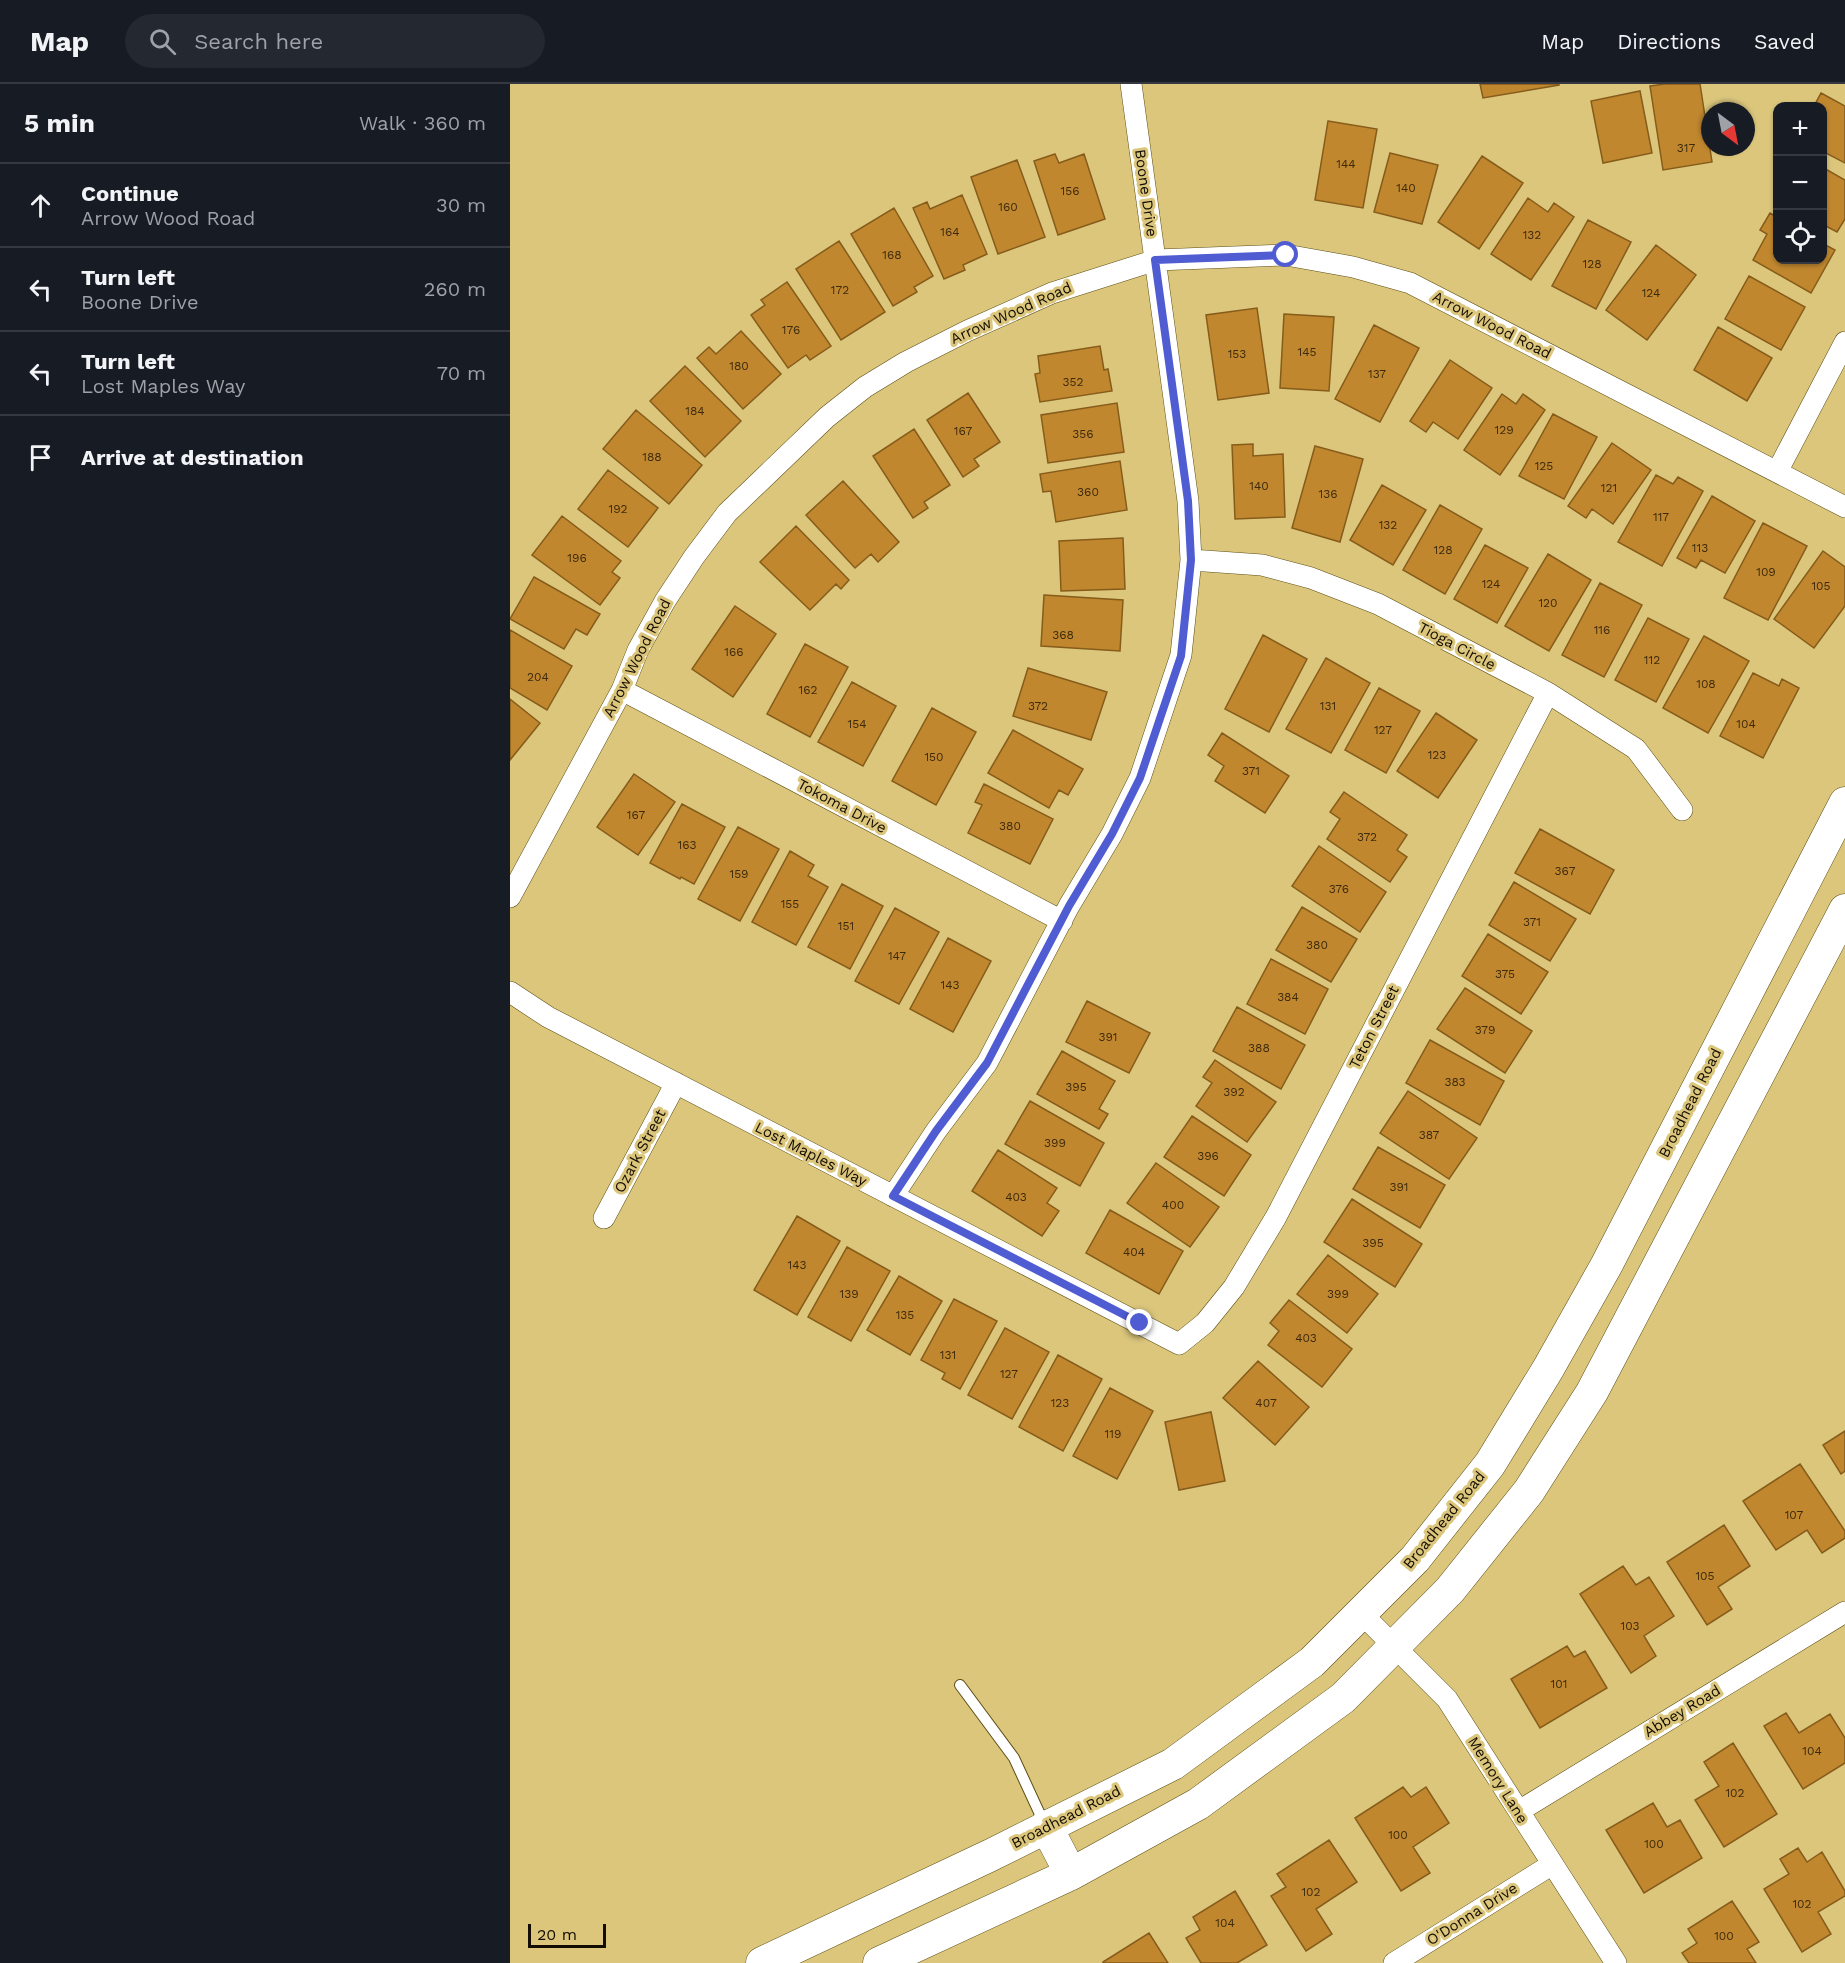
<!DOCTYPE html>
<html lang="en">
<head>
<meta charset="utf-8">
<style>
  :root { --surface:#171b24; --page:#242831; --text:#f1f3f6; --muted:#9ea1a6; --line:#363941 }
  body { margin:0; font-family:"Work Sans",sans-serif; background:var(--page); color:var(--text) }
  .controls { position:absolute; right:18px; top:18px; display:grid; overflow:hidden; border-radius:12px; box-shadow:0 2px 4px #0004 }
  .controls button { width:54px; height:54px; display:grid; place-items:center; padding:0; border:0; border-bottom:2px solid var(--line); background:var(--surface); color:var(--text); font:30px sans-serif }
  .compass { position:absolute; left:1191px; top:18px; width:54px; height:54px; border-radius:50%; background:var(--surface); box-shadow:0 2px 4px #0004; rotate:148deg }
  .scale { position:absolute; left:18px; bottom:15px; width:78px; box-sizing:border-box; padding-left:6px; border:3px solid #130c00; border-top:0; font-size:16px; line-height:21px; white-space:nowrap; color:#130c00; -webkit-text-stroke:4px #dbc67c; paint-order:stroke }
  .stop { position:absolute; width:18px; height:18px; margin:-14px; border:4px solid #4f5cd2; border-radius:50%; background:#fff }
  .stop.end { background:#4f5cd2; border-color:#fff; box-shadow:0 2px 6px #0008 }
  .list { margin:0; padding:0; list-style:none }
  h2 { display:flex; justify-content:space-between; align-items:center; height:78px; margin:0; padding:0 24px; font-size:26px }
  h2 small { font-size:20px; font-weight:400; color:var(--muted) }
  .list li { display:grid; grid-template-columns:39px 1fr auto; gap:18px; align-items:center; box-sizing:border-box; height:84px; padding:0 24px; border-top:2px solid var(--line) }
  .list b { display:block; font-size:22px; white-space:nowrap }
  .list p { margin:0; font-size:20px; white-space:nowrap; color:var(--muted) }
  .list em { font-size:20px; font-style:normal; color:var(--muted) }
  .icon { flex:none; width:33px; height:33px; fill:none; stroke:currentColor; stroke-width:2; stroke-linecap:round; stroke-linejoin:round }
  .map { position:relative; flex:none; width:1335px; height:1879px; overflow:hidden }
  header { display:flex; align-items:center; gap:36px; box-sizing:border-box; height:84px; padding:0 30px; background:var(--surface); border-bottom:2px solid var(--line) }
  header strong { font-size:28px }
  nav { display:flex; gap:33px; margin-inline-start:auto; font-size:21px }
  .search { width:420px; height:54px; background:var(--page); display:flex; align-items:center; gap:15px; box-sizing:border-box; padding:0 21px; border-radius:33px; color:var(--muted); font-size:22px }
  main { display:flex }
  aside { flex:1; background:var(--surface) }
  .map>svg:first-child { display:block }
  .building { fill:#c0872f; stroke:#865c1a; stroke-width:1.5 }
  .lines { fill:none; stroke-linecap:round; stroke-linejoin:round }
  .lane-casing { stroke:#5e4f15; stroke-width:12 }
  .street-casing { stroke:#5e4f15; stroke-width:22 }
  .secondary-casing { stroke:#5e4f15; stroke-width:33 }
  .lane { stroke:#fff; stroke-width:10 }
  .street { stroke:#fff; stroke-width:21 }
  .secondary { stroke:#fff; stroke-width:32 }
  .route { stroke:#4f5cd2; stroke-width:8 }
  .labels { text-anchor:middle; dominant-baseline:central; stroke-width:6; stroke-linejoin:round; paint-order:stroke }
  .number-label { font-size:12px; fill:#3e2b0c }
  .street-label { font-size:15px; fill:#130c00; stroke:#dbc67c }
</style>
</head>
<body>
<header>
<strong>Map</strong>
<div class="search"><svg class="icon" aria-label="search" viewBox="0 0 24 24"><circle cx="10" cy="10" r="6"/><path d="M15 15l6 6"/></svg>Search here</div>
<nav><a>Map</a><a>Directions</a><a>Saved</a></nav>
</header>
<main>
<aside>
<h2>5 min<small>Walk · 360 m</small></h2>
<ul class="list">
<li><svg class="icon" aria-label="ahead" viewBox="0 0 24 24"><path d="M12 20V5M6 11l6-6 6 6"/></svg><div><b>Continue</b><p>Arrow Wood Road</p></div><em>30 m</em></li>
<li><svg class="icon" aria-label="left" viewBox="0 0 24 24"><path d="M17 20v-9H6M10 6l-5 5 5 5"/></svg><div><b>Turn left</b><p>Boone Drive</p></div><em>260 m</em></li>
<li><svg class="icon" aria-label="left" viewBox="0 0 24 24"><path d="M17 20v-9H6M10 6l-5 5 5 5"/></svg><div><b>Turn left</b><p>Lost Maples Way</p></div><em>70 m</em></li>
<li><svg class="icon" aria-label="arrive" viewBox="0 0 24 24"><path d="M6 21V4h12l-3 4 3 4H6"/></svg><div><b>Arrive at destination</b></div></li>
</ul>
</aside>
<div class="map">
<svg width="1335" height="1879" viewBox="0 0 1335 1879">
  <rect width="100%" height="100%" fill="#dbc67c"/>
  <path class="building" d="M970,0H1049V1L973,14Z
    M1155,0H1190L1202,78L1153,86L1140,2Z
    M1130,7L1142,69L1093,79L1081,17Z
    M1311,9L1335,22V79L1312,67V22H1304Z
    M818,37L867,45L853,124L805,116Z
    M880,69L928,81L912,140L864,128Z
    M545,70L549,79L574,70L595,135L548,151L524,77Z
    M972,72L1013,99L969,165L928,138Z
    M507,76L535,153L488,170L461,93Z
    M1312,83L1335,96V135L1327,148L1312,140Z
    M452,111L477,170L453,181L455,186L434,195L403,124L417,118L420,125Z
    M1018,114L1038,128L1044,119L1064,133L1021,196L981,170Z
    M384,124L423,192L404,203L407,208L383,222L341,150Z
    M1260,129L1268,134V176H1312V159L1325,166L1301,209L1243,176L1257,150L1250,146Z
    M1078,136L1121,158L1086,225L1042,202Z
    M329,157L375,228L331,256L286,185Z
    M1146,161L1186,191L1137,256L1096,226Z
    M1239,192L1295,223L1271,266L1215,235Z
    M277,198L321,262L300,276L296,271L278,284L241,231L255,221L251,216Z
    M747,224L759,309L708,316L696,231Z
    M774,230L824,233L819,307L770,304Z
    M864,241L909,264L870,338L825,315Z
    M1208,243L1262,274L1237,317L1184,286Z
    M231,247L271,290L233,325L187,274L199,263L206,270Z
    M590,262L594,286L598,285L602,307L530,318L525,290L530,289L528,272Z
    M940,276L982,304L948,355L923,338L916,348L900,337Z
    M175,282L231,337L195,373L140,317Z
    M458,309L490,358L464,375L469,382L453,393L417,336Z
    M992,310L1006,320L1013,310L1035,326L990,391L954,366Z
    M607,319L614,368L538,379L531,331Z
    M126,326L192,381L159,420L93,365Z
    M1043,330L1087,353L1054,415L1009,392Z
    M404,345L440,401L414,418L418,424L403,434L363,372Z
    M1102,359L1141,386L1103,440L1082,425L1076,434L1058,422Z
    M743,360V372L773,370L775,433L725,435L722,361Z
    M805,362L853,375L830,458L782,444Z
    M610,377L617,426L546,438L541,407L533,408L530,390Z
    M98,386L148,424L118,463L68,425Z
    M1146,391L1163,400L1168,393L1193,407L1152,482L1108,458Z
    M333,397L389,458L368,478L361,470L345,484L296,431Z
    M872,401L916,426L883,481L840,456Z
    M1202,412L1245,437L1215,489L1191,476L1186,484L1167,474Z
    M930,421L972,445L935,510L893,486Z
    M52,432L111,477L102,488L110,494L90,521L22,471Z
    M1253,439L1297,462L1258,536L1214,514Z
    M286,442L339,496L331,505L326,500L300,526L250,478Z
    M613,454L615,505L551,507L549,457Z
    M975,461L1018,484L987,539L944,515Z
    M1313,467L1335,483V522L1304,564L1264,535Z
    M1038,470L1081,496L1039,567L995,542Z
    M24,493L90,530L77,551L66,545L54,565L0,535Z
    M1090,499L1132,521L1094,593L1052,571Z
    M534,511L613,516L610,567L531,562Z
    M225,522L266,550L223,613L182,585Z
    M1138,534L1179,555L1146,618L1105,596Z
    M0,546L62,582L37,626L0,604Z
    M753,551L797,575L759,648L715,625Z
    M1194,552L1239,577L1198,649L1153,624Z
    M295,560L338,583L300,653L257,630Z
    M816,574L860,599L821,669L776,645Z
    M518,584L597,608L581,656L503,632Z
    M1243,589L1269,602L1272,595L1289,604L1253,674L1210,652Z
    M342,598L386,622L353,682L308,658Z
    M869,604L910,627L876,689L835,666Z
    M0,615L30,639L0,676Z
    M422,624L466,648L426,721L382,697Z
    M926,629L967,656L928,714L887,687Z
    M503,646L573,685L558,711L549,706L539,724L478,689Z
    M712,649L779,692L755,729L705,697L714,682L698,671Z
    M124,690L165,718L128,771L87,743Z
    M474,700L543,735L520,780L458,749L472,721L465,718Z
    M834,708L897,751L887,766L897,773L880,798L817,755L830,735L820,728Z
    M172,720L215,743L184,800L171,793L170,795L140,779Z
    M228,743L269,765L230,837L188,815Z
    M1030,745L1104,786L1080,830L1005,789Z
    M809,762L876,808L850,848L782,802Z
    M280,767L304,781L298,792L318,803L286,861L242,838Z
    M1004,798L1066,835L1040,877L979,841Z
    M332,800L373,822L340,885L298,863Z
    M792,823L847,855L821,898L766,866Z
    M385,824L429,848L389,920L345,897Z
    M978,850L1038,888L1011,930L952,892Z
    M438,854L481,877L443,948L400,925Z
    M761,875L818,905L795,950L737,920Z
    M955,904L1022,947L995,989L927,945Z
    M577,917L640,949L619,989L556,958Z
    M727,923L795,961L771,1005L703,967Z
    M920,956L994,997L970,1041L896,999Z
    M552,967L605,997L589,1025L598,1030L589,1045L527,1010Z
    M705,976L766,1018L737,1058L686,1022L702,999L693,993Z
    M898,1007L967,1054L939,1095L870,1049Z
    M520,1017L594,1059L570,1102L495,1060Z
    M682,1032L741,1071L714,1112L654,1073Z
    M868,1063L935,1101L910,1144L843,1105Z
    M488,1066L547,1104L537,1119L549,1127L532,1152L462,1107Z
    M646,1079L709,1123L680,1163L617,1119Z
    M842,1115L912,1160L885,1203L814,1158Z
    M600,1126L673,1167L649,1210L576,1169Z
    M287,1132L330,1157L287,1231L244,1206Z
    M337,1163L380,1187L341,1257L298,1233Z
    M818,1171L868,1210L837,1249L787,1210Z
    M389,1192L432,1217L400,1271L357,1246Z
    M444,1215L487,1237L450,1305L432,1295L435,1289L411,1276Z
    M779,1216L842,1265L812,1303L758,1261L769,1247L760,1239Z
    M495,1244L539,1268L502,1335L458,1311Z
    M548,1271L592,1295L553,1367L509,1343Z
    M748,1277L799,1323L765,1361L713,1314Z
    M600,1304L643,1327L607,1395L563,1372Z
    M701,1328L715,1397L669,1406L655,1338Z
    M1335,1347V1387L1331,1390L1313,1361Z
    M1290,1380L1335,1447V1454L1312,1469L1297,1446L1266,1466L1233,1417Z
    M1214,1441L1240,1482L1208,1503L1222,1525L1197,1541L1157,1478Z
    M1113,1482L1126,1501L1139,1493L1164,1532L1134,1552L1146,1572L1121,1589L1070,1510Z
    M1057,1562L1064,1573L1075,1567L1097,1604L1030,1644L1001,1595Z
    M1276,1629L1289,1649L1320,1630L1335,1654V1679L1293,1705L1254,1642Z
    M1223,1659L1267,1730L1214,1763L1185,1716L1209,1702L1194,1678Z
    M893,1703L901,1713L916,1703L939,1739L903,1763L920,1789L891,1807L845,1734Z
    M1143,1719L1157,1743L1170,1736L1192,1774L1134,1809L1096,1746Z
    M819,1756L847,1798L806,1825L822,1850L796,1867L761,1812L776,1803L767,1790Z
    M1288,1764L1297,1778L1312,1768L1335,1807V1812L1308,1828L1321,1850L1292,1868L1254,1805L1279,1790L1270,1775Z
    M725,1807L757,1861L727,1879H691L676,1854L690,1846L683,1833Z
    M1222,1817L1249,1858L1237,1865L1246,1879H1179L1172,1869L1187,1859L1178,1845Z
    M639,1849L658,1879H593V1878Z"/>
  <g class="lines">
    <defs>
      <path id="lane" d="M450,1601L504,1674L534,1739"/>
      <path id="street" d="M1267,388L1335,258
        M681,476L752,481L801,494L868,520L1038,609L1126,665L1172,726
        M112,606L552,837
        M0,813L112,606L128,566L155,517L184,473L217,429L317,333L355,303L396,278L457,247L542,209L646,176L776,171L843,183L900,199L1335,423
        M0,908L38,933L669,1260L695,1239L724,1203L766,1133L1038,609
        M383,1112L426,1047L477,979L559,822L602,750L630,694L671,571L681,476L678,417L621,0
        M94,1134L166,999
        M851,1529L937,1615L1106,1879
        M1009,1727L1335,1528
        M884,1879L1041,1781"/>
      <path id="secondary" d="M536,1742L561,1790
        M252,1879L481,1771L663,1680L802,1578L905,1475L980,1380L1038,1285L1096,1182L1335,719
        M369,1879L561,1790L688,1720L833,1614L940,1506L1019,1407L1082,1308L1335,826"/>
    </defs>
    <use href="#lane" class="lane-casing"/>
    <use href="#street" class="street-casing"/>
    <use href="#secondary" class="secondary-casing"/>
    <use href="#lane" class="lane"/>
    <use href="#street" class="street"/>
    <use href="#secondary" class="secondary"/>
  </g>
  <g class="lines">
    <path class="route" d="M630,1239L383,1112L426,1047L477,979L559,822L602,750L630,694L671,572L681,476L678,417L645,176L776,171"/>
  </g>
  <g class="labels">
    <g class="number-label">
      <text x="1176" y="64">317</text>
      <text x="836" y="80">144</text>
      <text x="896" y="104">140</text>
      <text x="560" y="107">156</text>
      <text x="498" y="123">160</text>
      <text x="440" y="148">164</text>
      <text x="1022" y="151">132</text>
      <text x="382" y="171">168</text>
      <text x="1082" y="180">128</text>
      <text x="330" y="206">172</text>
      <text x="1141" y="209">124</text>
      <text x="281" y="246">176</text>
      <text x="797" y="268">145</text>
      <text x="727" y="270">153</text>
      <text x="229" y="282">180</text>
      <text x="867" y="290">137</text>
      <text x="563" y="298">352</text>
      <text x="185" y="327">184</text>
      <text x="994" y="346">129</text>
      <text x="453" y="347">167</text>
      <text x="573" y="350">356</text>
      <text x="142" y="373">188</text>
      <text x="1034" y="382">125</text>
      <text x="749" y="402">140</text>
      <text x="1099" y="404">121</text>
      <text x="578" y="408">360</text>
      <text x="818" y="410">136</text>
      <text x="108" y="425">192</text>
      <text x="1151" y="433">117</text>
      <text x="878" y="441">132</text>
      <text x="1190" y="464">113</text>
      <text x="933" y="466">128</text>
      <text x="67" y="474">196</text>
      <text x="1256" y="488">109</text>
      <text x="981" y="500">124</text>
      <text x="1311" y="502">105</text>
      <text x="1038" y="519">120</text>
      <text x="1092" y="546">116</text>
      <text x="553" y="551">368</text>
      <text x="224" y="568">166</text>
      <text x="1142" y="576">112</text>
      <text x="28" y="593">204</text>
      <text x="1196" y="600">108</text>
      <text x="298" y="606">162</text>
      <text x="528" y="622">372</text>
      <text x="818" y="622">131</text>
      <text x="347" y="640">154</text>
      <text x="1236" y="640">104</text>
      <text x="873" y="646">127</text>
      <text x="927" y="671">123</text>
      <text x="424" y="673">150</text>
      <text x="741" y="687">371</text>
      <text x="126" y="731">167</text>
      <text x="500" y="742">380</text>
      <text x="857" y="753">372</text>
      <text x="177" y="761">163</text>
      <text x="1055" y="787">367</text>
      <text x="229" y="790">159</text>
      <text x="829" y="805">376</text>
      <text x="280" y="820">155</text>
      <text x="1022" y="838">371</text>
      <text x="336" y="842">151</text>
      <text x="807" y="861">380</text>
      <text x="387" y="872">147</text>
      <text x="995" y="890">375</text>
      <text x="440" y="901">143</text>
      <text x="778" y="913">384</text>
      <text x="975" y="946">379</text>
      <text x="598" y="953">391</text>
      <text x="749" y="964">388</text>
      <text x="945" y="998">383</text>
      <text x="566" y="1003">395</text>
      <text x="724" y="1008">392</text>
      <text x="919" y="1051">387</text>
      <text x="545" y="1059">399</text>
      <text x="698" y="1072">396</text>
      <text x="889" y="1103">391</text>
      <text x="506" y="1113">403</text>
      <text x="663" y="1121">400</text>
      <text x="863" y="1159">395</text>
      <text x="624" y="1168">404</text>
      <text x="287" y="1181">143</text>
      <text x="339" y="1210">139</text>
      <text x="828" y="1210">399</text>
      <text x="395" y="1231">135</text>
      <text x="796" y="1254">403</text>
      <text x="438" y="1271">131</text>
      <text x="499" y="1290">127</text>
      <text x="550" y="1319">123</text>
      <text x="756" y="1319">407</text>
      <text x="603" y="1350">119</text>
      <text x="1284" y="1431">107</text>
      <text x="1195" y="1492">105</text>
      <text x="1120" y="1542">103</text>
      <text x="1049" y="1600">101</text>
      <text x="1302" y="1667">104</text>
      <text x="1225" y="1709">102</text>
      <text x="888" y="1751">100</text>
      <text x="1144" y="1760">100</text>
      <text x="801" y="1808">102</text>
      <text x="1292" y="1820">102</text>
      <text x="715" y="1839">104</text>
      <text x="1214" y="1852">100</text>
    </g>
    <g class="street-label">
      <text transform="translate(636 109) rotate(82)">Boone Drive</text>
      <text transform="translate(501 229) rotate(-24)">Arrow Wood Road</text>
      <text transform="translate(982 241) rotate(27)">Arrow Wood Road</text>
      <text transform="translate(947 562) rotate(28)">Tioga Circle</text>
      <text transform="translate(127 574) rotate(-63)">Arrow Wood Road</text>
      <text transform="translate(332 722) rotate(28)">Tokoma Drive</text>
      <text transform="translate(864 943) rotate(-63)">Teton Street</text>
      <text transform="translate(1180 1019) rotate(-63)">Broadhead Road</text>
      <text transform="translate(130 1067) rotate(-62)">Ozark Street</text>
      <text transform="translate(301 1070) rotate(27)">Lost Maples Way</text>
      <text transform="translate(934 1436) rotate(-51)">Broadhead Road</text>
      <text transform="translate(1172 1627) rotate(-31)">Abbey Road</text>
      <text transform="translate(988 1696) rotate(58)">Memory Lane</text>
      <text transform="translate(556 1733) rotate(-27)">Broadhead Road</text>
      <text transform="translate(962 1830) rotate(-32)">O'Donna Drive</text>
    </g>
  </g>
</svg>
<div class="controls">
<button>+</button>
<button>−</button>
<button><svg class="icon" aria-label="locate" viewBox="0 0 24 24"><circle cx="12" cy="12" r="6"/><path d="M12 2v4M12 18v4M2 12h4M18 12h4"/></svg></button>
</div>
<svg class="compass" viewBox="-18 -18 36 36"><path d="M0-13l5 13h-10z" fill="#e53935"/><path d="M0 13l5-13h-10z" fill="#9ea1a6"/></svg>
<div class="scale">20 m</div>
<div class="stop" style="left:776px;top:171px"></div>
<div class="stop end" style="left:630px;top:1239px"></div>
</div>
</main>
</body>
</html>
